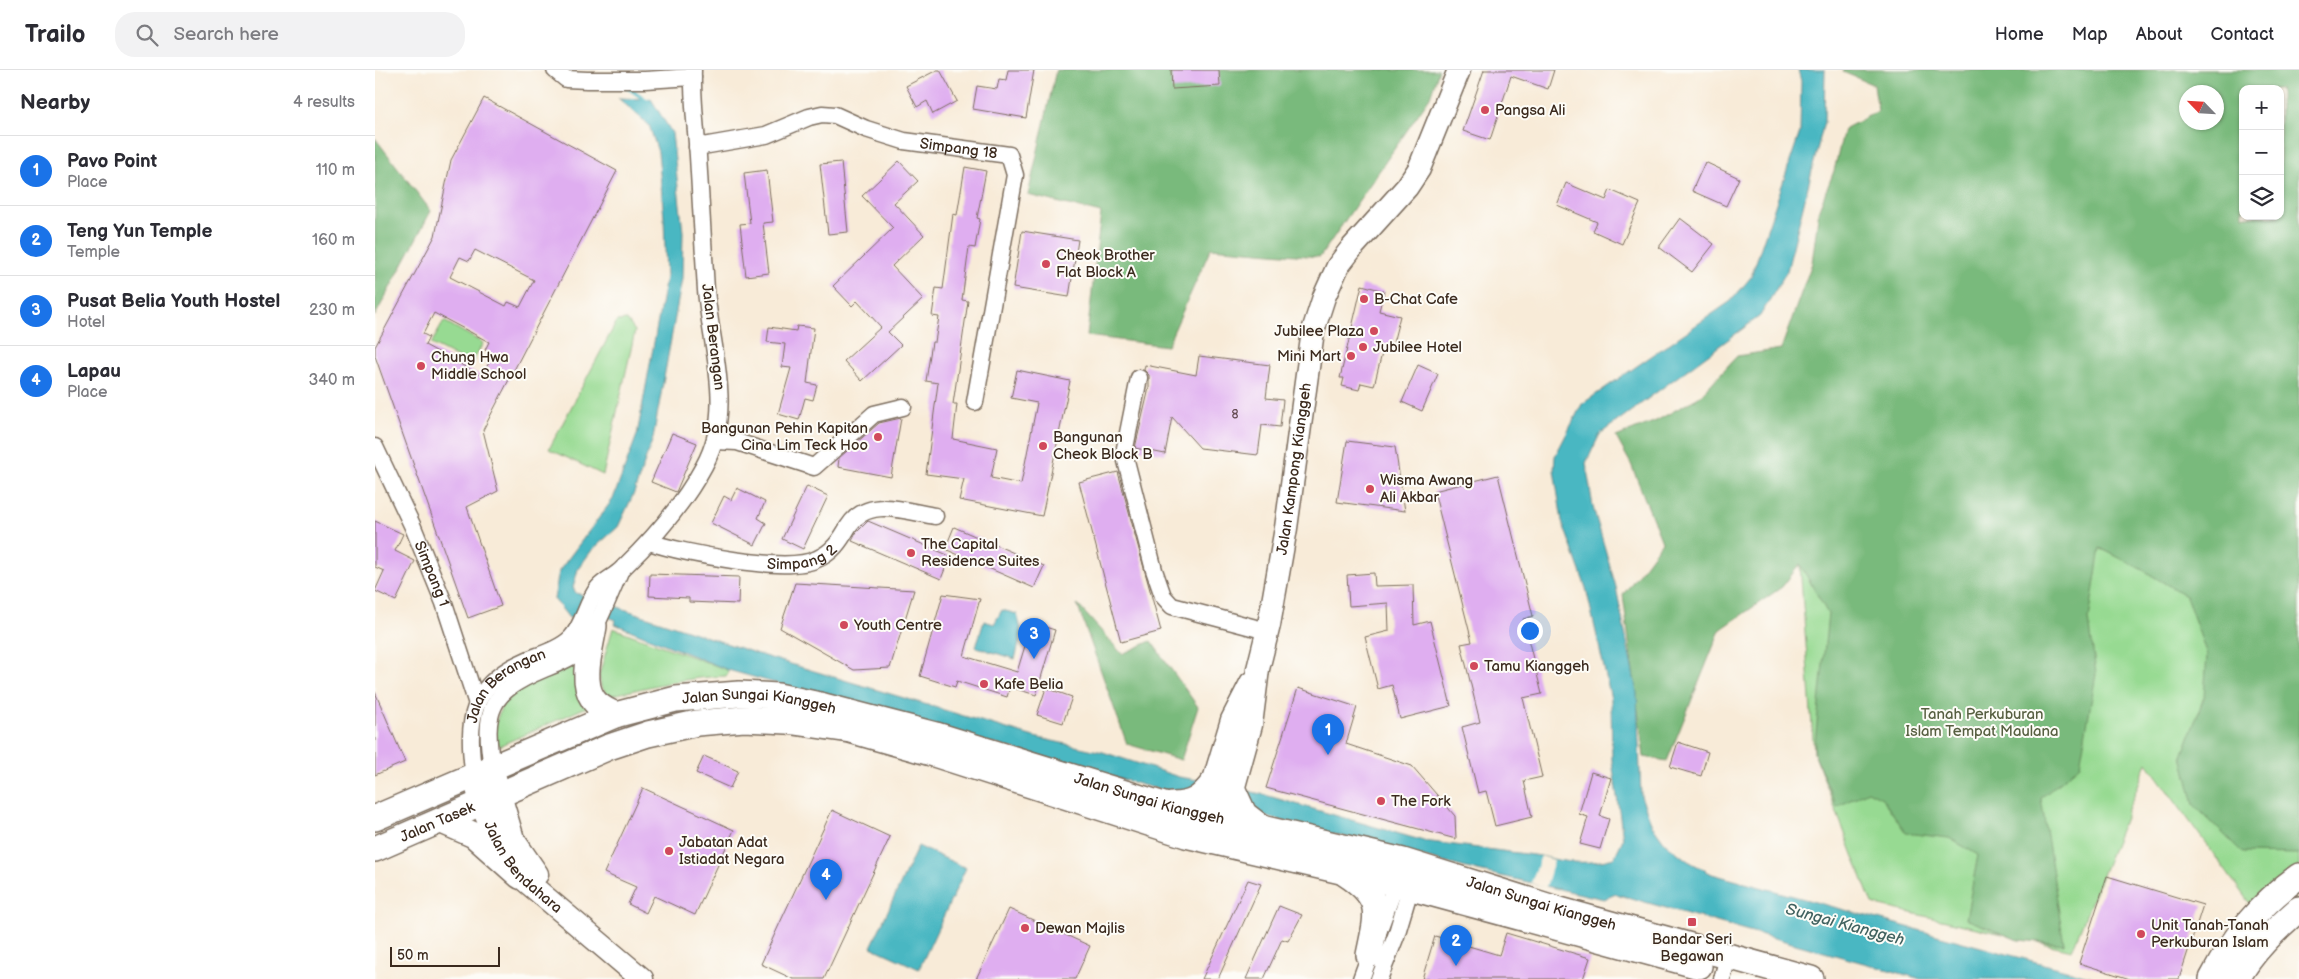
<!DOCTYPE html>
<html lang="en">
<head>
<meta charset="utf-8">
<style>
  :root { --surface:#fff; --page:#f2f2f3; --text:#2b2b33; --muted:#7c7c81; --line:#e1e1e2; --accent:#1a73e8 }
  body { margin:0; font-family:"Balsamiq Sans",sans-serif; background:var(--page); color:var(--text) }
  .controls { position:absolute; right:15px; top:15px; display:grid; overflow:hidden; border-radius:10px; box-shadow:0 1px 4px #0004 }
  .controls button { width:45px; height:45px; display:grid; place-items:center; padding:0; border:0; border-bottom:1px solid var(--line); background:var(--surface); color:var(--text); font:25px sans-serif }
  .compass { position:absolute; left:1804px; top:15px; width:45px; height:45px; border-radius:50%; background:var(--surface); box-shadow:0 1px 4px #0004; rotate:295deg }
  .scale { position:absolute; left:15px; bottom:12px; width:110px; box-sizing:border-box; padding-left:5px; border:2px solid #3b2a1e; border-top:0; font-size:14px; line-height:18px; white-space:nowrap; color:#3b2a1e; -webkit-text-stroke:4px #fdfcf7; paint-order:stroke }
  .you { position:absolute; left:1154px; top:560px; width:18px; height:18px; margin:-12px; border:4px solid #fff; border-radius:50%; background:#1a73e8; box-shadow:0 0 0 8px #1a73e833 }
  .badge { display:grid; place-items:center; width:32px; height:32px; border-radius:50%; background:var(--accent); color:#fff; font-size:16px; font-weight:700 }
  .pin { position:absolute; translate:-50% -41px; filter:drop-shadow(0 1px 2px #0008) }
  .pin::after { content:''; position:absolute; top:26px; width:18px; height:15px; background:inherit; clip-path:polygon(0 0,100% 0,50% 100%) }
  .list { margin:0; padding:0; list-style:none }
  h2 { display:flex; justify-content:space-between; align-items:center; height:65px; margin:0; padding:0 20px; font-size:21px }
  h2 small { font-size:16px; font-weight:400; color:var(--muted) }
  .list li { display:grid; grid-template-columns:32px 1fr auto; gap:15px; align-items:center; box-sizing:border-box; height:70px; padding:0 20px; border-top:1px solid var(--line) }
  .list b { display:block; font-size:19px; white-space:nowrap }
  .list p { margin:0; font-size:16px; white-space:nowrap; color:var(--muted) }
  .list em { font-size:16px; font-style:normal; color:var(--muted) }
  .icon { flex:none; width:28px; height:28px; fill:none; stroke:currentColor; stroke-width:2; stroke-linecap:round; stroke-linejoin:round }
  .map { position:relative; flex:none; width:1924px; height:909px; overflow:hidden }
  header { display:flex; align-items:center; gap:30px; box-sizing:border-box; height:70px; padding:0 25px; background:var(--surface); border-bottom:1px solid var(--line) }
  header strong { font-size:24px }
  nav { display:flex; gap:28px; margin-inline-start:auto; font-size:18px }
  .search { width:350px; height:45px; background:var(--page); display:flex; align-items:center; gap:12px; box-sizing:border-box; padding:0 18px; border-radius:20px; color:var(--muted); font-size:19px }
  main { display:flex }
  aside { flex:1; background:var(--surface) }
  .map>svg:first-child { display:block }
  .green { fill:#97da92; stroke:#698258 }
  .forest { fill:#79ba7c; stroke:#5a724d; fill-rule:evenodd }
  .water { fill:#49b7c2; stroke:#427070 }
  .pier { fill:#f8ebd8 }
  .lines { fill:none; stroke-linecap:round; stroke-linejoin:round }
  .stream { stroke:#49b7c2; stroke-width:4.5 }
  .building { fill:#dfaef0; fill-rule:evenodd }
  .minor-casing { stroke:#7d6e5f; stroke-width:19 }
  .secondary-casing { stroke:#7d6e5f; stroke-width:25 }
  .primary-casing { stroke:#7d6e5f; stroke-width:28 }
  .minor { stroke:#fff; stroke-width:16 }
  .secondary { stroke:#fff; stroke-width:22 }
  .primary { stroke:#fff; stroke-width:25 }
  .poi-dot { fill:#d1495b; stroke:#fdfcf7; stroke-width:2 }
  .labels { text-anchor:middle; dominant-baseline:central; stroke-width:4; stroke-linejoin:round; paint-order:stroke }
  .number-label { font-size:12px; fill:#644b52 }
  .poi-label { font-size:15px; fill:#3b2a1e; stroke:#fdfcf7; text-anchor:start }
  .street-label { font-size:15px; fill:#3b2a1e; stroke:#fdfcf7 }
  .park-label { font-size:15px; fill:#575f41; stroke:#fdfcf7 }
  .water-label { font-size:16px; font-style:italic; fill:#416260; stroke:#fdfcf7 }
</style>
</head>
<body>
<header>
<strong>Trailo</strong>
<div class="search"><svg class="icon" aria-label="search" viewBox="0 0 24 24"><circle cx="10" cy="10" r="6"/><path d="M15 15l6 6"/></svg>Search here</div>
<nav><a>Home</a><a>Map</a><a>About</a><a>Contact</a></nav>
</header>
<main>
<aside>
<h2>Nearby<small>4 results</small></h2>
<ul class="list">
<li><span class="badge">1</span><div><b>Pavo Point</b><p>Place</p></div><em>110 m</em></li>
<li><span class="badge">2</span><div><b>Teng Yun Temple</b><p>Temple</p></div><em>160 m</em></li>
<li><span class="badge">3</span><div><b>Pusat Belia Youth Hostel</b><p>Hotel</p></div><em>230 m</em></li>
<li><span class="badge">4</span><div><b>Lapau</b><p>Place</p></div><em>340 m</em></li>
</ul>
</aside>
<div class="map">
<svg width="1924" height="909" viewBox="0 0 1924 909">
  <rect width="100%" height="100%" fill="#fdfcf7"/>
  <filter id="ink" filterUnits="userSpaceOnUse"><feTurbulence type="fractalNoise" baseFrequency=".02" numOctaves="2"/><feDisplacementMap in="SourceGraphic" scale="10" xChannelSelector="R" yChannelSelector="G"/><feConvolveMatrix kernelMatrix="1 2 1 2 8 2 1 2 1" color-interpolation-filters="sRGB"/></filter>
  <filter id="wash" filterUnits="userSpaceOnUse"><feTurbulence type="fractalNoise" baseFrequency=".0096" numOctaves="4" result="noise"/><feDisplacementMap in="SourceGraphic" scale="20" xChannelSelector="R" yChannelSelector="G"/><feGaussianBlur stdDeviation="1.12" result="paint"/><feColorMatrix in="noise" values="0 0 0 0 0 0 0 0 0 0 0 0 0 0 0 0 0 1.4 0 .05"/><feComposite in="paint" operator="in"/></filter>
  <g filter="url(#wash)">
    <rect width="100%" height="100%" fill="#f8ebd8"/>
    <path class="green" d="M252,250L260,261L228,405L174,379L242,251Z
      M69,251L108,273L96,295L56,274Z
      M1724,478L1924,562V796L1875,834L1772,693L1697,880L1497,834L1439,683L1425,494Z
      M238,558L353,600L352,606C312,607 273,617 234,626L226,617L224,605Z
      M211,583L214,636L124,676L118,660L131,624Z"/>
    <path class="forest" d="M681,0H1064L1055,27L945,187L836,178L792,276L712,266L726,143L653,125Z
      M1469,0H1924V784L1868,783L1819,735L1807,686L1829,627L1832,585L1811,526L1766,499L1725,478L1714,549L1721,604L1705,695L1666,728L1689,874L1643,870L1591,849L1603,785L1574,768L1531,763L1507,728L1493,721L1462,737L1439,683L1453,544L1425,494L1407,517L1345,560L1292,691L1269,687L1248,525L1287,472L1256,394L1241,367L1281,351L1324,327L1362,286L1406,279L1437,193L1444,139L1459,101L1469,59L1503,41L1499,15L1468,2ZM1868,19H1905V146H1868ZM1812,22H1842V52H1812Z
      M0,68L56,141L0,246Z
      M702,534L747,584L776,571L823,637L806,690L752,674Z"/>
    <path class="water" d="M1423,0H1450L1449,52L1412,201L1385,246L1225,364L1211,393L1218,437L1241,517L1262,623L1266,726L1277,755L1290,773L1313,791L1337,804L1724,909H1546L1241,824L1229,829L1103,801L771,716L353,600L240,554L241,550L233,547L194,548L179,529L184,501L238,429L262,365L291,207L289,148L283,82L274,55L243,28L276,29L297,63L308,162L307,209L278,368L259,423L243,457L217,480L203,499L198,518L201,523L389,586L659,667L728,682L804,707L836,712L890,725L1049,771L1166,786C1190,793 1215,795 1239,788L1248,769L1237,691L1236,629L1211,518L1187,451L1179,400L1180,386L1207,334L1356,231L1376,207L1425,62L1426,11Z
      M627,540L642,544L647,563L640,589L601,577L609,551L619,554Z
      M543,776L591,798L544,899L496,877Z"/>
    <path class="pier" d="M1166,786L1179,790L1171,817L1156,813Z"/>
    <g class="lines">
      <path class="stream" d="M249,15L274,32"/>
    </g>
    <g id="blocks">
      <path class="building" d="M562,0H565L582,31L558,44L552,31L542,37L531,16Z
        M633,0H659L651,48L598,39L602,16L622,19L624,9L631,10Z
        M796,0H844L845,16L797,19Z
        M1109,0H1179L1173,19L1136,6L1115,70L1088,61Z
        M109,28L242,101L108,360L123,421L92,437L126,536L93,548L0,286V277L60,166L76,90ZM100,180L159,210L145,237L133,232L131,236L75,207L85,187L94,191ZM59,243L114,272L110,280L118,285L107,306L50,275L54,267L48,264Z
        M524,91L543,111L519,133L549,165L517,196L548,229L513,262L526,275L487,311L469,291L506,257L482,231L477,236L458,216L518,158L487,126Z
        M466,92L473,162L453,164L445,94Z
        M1330,92L1364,108L1351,136L1317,121Z
        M590,97L611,101L602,148L605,149L600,178L594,177L587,230L593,231L578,334H582L578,369L622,378L616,408L646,414L662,333L636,328L642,300L695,311L667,446L584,430L589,409L551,404L563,313L551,311L557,272H560L564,247L557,246L561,218L568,219L578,144L582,145Z
        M392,100L398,152L388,153L394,203L371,206L365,154L375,153L369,103Z
        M1191,113L1231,130L1235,120L1265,133L1247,174L1218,161L1222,152L1182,135Z
        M1305,148L1339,174L1317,202L1284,177Z
        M647,161L703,170L694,227L638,218Z
        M987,215L1009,221L1004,241L1025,246L1017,277L1009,275L999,316L986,313L984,320L967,316L969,308H965Z
        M422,256L439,258L432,313L442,315L438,330L430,328L424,350L403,344L416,298L407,297L410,274L392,272L394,257L421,261Z
        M824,286L895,295L891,328L908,330L905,357L887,355L883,385L825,378L797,347L790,384L760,378L774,318V305L769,300L770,295L821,305Z
        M1043,295L1063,304L1047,341L1027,332Z
        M526,348L516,407L463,397L464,388L504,353Z
        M297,363L322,373L301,422L276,412Z
        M972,371L1020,377L1030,441L962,432Z
        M743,402L786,561L746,572L704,412Z
        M1123,405L1158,546L1148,549L1167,624L1148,628L1167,707L1149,711L1157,747L1120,756L1111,721L1103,723L1087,657L1105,652L1086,574L1097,572L1059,421Z
        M432,416L453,426L428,479L407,469Z
        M362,418L390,432L383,448L391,453L380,475L336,453L349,426L356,430Z
        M0,451L28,464L20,481L40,491L21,531L0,521L9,501L0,497Z
        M493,451L575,486L566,509L477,471L481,463Z
        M579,457L669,496L659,518L570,479Z
        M999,503L1000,516L1038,515L1039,555L1055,551L1076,636L1025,649L1017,615L1003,619L990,567L1014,561L1013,533L974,536L972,505Z
        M275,504L364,507L363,534L314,532V528L274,526Z
        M420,513L539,520L515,598L479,600L405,558Z
        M568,524L605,529L589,586L642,602L657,553L680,560L661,625L635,617L632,627L582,611L580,617L545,606Z
        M671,618L697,627L688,653L662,645Z
        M923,618L982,637L971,674L1037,696L1080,746L1081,769L891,718Z
        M0,622L30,692L0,705Z
        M1303,672L1333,682L1326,706L1295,697Z
        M329,686L363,701L355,718L321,703Z
        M1216,702L1236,708L1225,746L1234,749L1225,779L1205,774L1213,747L1204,744Z
        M268,718L359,760L320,845L279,826L271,843L253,834L261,817L229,803Z
        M457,740L515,767L449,909H418L386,894Z
        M1732,806L1828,835L1804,909H1755L1704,893Z
        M873,810L886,814L843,909H827Z
        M904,836L927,845L913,871L907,869L889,909H871Z
        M634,839L715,876L700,909H601Z
        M1131,863L1215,888L1208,909H1047L1060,866L1124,885Z"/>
    </g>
  </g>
  <g filter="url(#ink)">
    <use href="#blocks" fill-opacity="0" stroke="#7d6e5f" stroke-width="1"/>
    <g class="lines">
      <defs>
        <g id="minor">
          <path d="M180,0L191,9L212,10H270L318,7"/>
          <path id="s1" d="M322,77L391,65L434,47L447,44L460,45L491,59L529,71L634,85L640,105L600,332"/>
          <path d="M764,308L749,383L779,500L788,526L797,536L892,561"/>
          <path d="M340,371L362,372L439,397L499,344L528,337"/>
          <path id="s2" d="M0,377L38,457L69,533L102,634"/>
          <path id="s3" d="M274,472C308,483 412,504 442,489C458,482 465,471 473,457C492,426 530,441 560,446"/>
          <path d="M117,698C108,640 114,622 169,599C179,595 195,589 203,582C221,564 233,527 244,504"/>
          <path id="s4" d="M99,707C91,650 95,614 152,590C167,584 185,579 196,568C209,554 211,533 223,518C230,510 241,506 248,498C280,467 308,435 329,396C360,340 336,279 331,220C328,175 326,130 323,86C321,57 317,28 318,0"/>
          <path d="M986,909L1024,805"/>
          <path d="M1004,909L1021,866L1038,809"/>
          <path d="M1347,909L1353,887"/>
        </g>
        <g id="secondary">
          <path d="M117,698L138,769L162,804"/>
          <path id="s5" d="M99,707L106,733L120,767L129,784L145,806L267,909"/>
          <path d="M833,730L857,650L876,613"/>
          <path id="s6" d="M853,738L876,655L883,599L894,555L911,458L938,261L949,227L963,196L976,179L1032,117L1044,99L1084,0"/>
        </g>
        <g id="primary">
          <path d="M219,556C216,577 205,611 218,629C223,637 233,641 240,645"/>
          <path d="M858,720L869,744L887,758"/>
          <path d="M797,735C817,735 826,729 838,713"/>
          <path id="s7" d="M0,748L240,645L301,629L364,624L403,626L449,636L561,665L792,736L1028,791L1185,840L1436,909"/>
          <path d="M67,751L99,765L145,806"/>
          <path id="s8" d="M0,779L234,677L273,664L322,653L369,649L412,651L475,660L556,683L811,765L1022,814L1324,896"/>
          <path d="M971,804C1010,829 1002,845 994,885"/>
          <path d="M1837,909C1860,865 1884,835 1924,806"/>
          <path d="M1862,909C1877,881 1900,860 1924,839"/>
        </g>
      </defs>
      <use href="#minor" class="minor-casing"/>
      <use href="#secondary" class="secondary-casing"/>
      <use href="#primary" class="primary-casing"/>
      <use href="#minor" class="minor"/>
      <use href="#secondary" class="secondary"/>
      <use href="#primary" class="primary"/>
    </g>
  </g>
  <g class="poi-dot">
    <circle cx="1110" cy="40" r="5"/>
    <circle cx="671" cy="194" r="5"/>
    <circle cx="989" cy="229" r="5"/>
    <circle cx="999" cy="261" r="5"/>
    <circle cx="988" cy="277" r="5"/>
    <circle cx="976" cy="286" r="5"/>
    <circle cx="46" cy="296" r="5"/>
    <circle cx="503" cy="367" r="5"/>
    <circle cx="668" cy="376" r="5"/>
    <circle cx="995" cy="419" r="5"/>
    <circle cx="536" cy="483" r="5"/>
    <circle cx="469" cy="555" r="5"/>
    <circle cx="1099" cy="596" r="5"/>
    <circle cx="609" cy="614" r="5"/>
    <circle cx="1006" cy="731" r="5"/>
    <circle cx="294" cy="781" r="5"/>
    <rect x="1312" y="847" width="10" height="10" rx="2.5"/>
    <circle cx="650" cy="858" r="5"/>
    <circle cx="1766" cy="864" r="5"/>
  </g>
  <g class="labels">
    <g class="number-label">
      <text x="860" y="344">8</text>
    </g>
    <g class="poi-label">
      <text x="1120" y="40">Pangsa Ali</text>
      <text x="681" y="185">Cheok Brother<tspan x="681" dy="17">Flat Block A</tspan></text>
      <text x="999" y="229">B-Chat Cafe</text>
      <text x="989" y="261" text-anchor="end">Jubilee Plaza</text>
      <text x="998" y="277">Jubilee Hotel</text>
      <text x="966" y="286" text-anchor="end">Mini Mart</text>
      <text x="56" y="287">Chung Hwa<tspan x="56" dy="17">Middle School</tspan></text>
      <text x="493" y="358" text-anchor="end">Bangunan Pehin Kapitan<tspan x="493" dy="17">Cina Lim Teck Hoo</tspan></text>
      <text x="678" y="367">Bangunan<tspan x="678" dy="17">Cheok Block B</tspan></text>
      <text x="1005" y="410">Wisma Awang<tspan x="1005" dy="17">Ali Akbar</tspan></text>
      <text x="546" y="474">The Capital<tspan x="546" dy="17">Residence Suites</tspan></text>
      <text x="479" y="555">Youth Centre</text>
      <text x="1109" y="596">Tamu Kianggeh</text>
      <text x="619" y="614">Kafe Belia</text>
      <text x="1016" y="731">The Fork</text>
      <text x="304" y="772">Jabatan Adat<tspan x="304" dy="17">Istiadat Negara</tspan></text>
      <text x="1776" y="855">Unit Tanah-Tanah<tspan x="1776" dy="17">Perkuburan Islam</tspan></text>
      <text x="660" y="858">Dewan Majlis</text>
      <text x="1317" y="869" text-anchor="middle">Bandar Seri<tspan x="1317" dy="17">Begawan</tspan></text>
    </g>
    <g class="street-label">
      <text stroke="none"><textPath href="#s1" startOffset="272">Simpang 18</textPath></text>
      <text transform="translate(338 267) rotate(83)">Jalan Berangan</text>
      <text stroke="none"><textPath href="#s6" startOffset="346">Jalan Kampong Kianggeh</textPath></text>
      <text stroke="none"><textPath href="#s3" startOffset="156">Simpang 2</textPath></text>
      <text stroke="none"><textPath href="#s2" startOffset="139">Simpang 1</textPath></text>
      <text stroke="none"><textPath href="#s4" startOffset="108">Jalan Berangan</textPath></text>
      <text stroke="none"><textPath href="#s7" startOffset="408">Jalan Sungai Kianggeh</textPath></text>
      <text stroke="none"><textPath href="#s7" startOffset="812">Jalan Sungai Kianggeh</textPath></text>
      <text stroke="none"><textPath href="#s8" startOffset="68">Jalan Tasek</textPath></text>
      <text stroke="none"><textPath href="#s5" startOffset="105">Jalan Bendahara</textPath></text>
      <text stroke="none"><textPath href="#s7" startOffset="1218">Jalan Sungai Kianggeh</textPath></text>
    </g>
    <g class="park-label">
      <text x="1607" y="644">Tanah Perkuburan<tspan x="1607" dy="17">Islam Tempat Maulana</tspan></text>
    </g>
    <g class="water-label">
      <text transform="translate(1470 855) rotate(15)">Sungai Kianggeh</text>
    </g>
  </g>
</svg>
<div class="controls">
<button>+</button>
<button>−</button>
<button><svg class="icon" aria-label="layers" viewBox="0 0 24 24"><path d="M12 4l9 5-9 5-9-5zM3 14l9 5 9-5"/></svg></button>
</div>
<svg class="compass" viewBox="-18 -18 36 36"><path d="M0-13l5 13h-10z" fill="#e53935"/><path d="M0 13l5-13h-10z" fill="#7c7c81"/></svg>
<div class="scale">50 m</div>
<div class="you"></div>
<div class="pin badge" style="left:953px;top:685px">1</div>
<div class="pin badge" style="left:1081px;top:896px">2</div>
<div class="pin badge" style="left:659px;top:589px">3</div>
<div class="pin badge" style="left:451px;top:830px">4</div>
</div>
</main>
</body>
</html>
